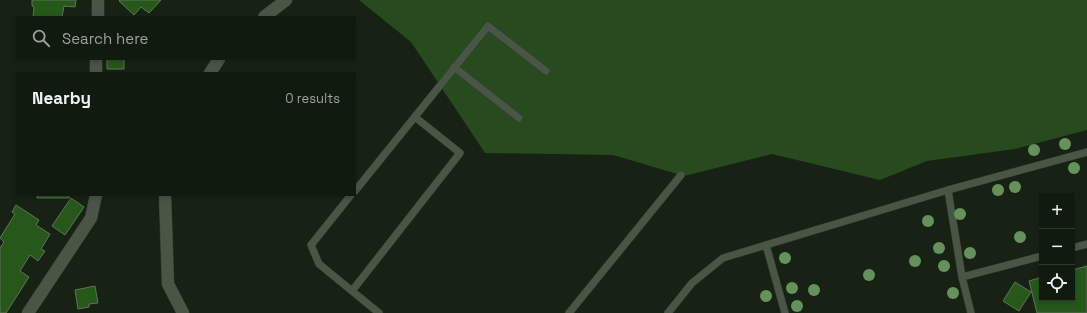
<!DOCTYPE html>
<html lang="en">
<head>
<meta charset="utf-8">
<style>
  :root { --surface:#111a0f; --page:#1a2318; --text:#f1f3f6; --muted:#9ca19e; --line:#30382f }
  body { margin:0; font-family:"Space Grotesk",sans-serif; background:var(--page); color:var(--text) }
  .controls { position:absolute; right:12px; bottom:12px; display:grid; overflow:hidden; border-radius:0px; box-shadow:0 2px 6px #0003 }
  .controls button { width:36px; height:36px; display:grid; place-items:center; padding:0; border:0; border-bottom:1px solid var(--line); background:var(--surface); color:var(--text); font:20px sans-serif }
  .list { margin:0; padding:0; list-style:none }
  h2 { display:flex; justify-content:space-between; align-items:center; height:52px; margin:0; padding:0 16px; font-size:17px }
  h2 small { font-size:13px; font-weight:400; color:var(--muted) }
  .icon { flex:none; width:22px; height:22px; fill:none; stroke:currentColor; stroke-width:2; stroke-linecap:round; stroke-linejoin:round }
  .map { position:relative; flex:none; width:1087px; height:313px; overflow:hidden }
  .search { position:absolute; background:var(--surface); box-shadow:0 2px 6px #0003; left:16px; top:16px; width:340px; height:44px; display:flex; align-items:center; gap:10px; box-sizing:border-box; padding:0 14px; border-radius:0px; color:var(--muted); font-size:15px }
  .panel { position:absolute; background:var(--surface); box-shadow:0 2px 6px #0003; left:16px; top:72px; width:340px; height:124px; border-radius:0px }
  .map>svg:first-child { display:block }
  .green { fill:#274a1e }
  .building { fill:#265919; stroke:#63705f }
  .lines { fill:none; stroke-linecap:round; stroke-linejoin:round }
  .lane-casing { stroke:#353d34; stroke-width:8 }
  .street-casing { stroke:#353d34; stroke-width:13 }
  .lane { stroke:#495646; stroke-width:7 }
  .street { stroke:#495646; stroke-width:12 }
  .tree { fill:#65925a }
</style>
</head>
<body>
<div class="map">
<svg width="1087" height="313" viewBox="0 0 1087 313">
  <rect width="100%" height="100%" fill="#172214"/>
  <path class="green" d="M359,0H1087V130L1015,149L927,161L880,180L772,154L684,176L613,155L485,153L411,42Z"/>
  <path class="building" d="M32,0H76L75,7L64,6L62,17H33L34,7L32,6Z
    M120,0H161L149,13L141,7L134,15L119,1Z
    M107,59H124V69H107Z
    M37,195H69V198H37Z
    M71,198L84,207L65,235L52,226Z
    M16,205L39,220L36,225L50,234L41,249L45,251L38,261L30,255L20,271L29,277L6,313H0V248L4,242L0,238L15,214L12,212Z
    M1087,266V313H1037L1029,281L1042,277V298H1072V270Z
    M1015,282L1031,292L1019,311L1003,301Z
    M95,286L98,303L89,304V307L78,309L75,290Z"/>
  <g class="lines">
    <defs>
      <path id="lane" d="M454,67L519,118
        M948,190L962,277L971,313
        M355,191L488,26L546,71
        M351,195L311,245L319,264L379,313
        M766,245L785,313
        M1072,248L1087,244
        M962,277L1042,256
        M352,291L460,153L415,117
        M569,313L681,175
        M668,313L692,283L723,258L948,190L1087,152"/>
      <path id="street" d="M98,17V0
        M264,17L286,0
        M96,73V59
        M210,73L219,59
        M165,195L168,284L183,313
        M28,313L91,218L96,195"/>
    </defs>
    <use href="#lane" class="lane-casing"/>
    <use href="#street" class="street-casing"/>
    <use href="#lane" class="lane"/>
    <use href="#street" class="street"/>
  </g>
  <g class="tree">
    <circle cx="1065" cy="144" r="6"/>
    <circle cx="1034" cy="150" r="6"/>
    <circle cx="1074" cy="168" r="6"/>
    <circle cx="1015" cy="187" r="6"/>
    <circle cx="998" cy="190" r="6"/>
    <circle cx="960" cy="214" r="6"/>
    <circle cx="928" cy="221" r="6"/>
    <circle cx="1020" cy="237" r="6"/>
    <circle cx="939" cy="248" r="6"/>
    <circle cx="970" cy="253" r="6"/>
    <circle cx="785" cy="258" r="6"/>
    <circle cx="915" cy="261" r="6"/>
    <circle cx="944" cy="266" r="6"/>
    <circle cx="869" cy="275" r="6"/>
    <circle cx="792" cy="288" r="6"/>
    <circle cx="814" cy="290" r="6"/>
    <circle cx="953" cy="293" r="6"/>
    <circle cx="766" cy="296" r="6"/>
    <circle cx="797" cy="306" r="6"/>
  </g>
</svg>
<div class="controls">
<button>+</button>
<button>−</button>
<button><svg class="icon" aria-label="locate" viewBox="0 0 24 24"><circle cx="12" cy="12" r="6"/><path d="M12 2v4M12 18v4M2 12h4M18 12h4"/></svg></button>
</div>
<div class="search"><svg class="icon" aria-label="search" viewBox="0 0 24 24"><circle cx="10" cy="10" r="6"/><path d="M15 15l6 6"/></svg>Search here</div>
<section class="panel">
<h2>Nearby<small>0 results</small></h2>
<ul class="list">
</ul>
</section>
</div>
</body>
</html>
